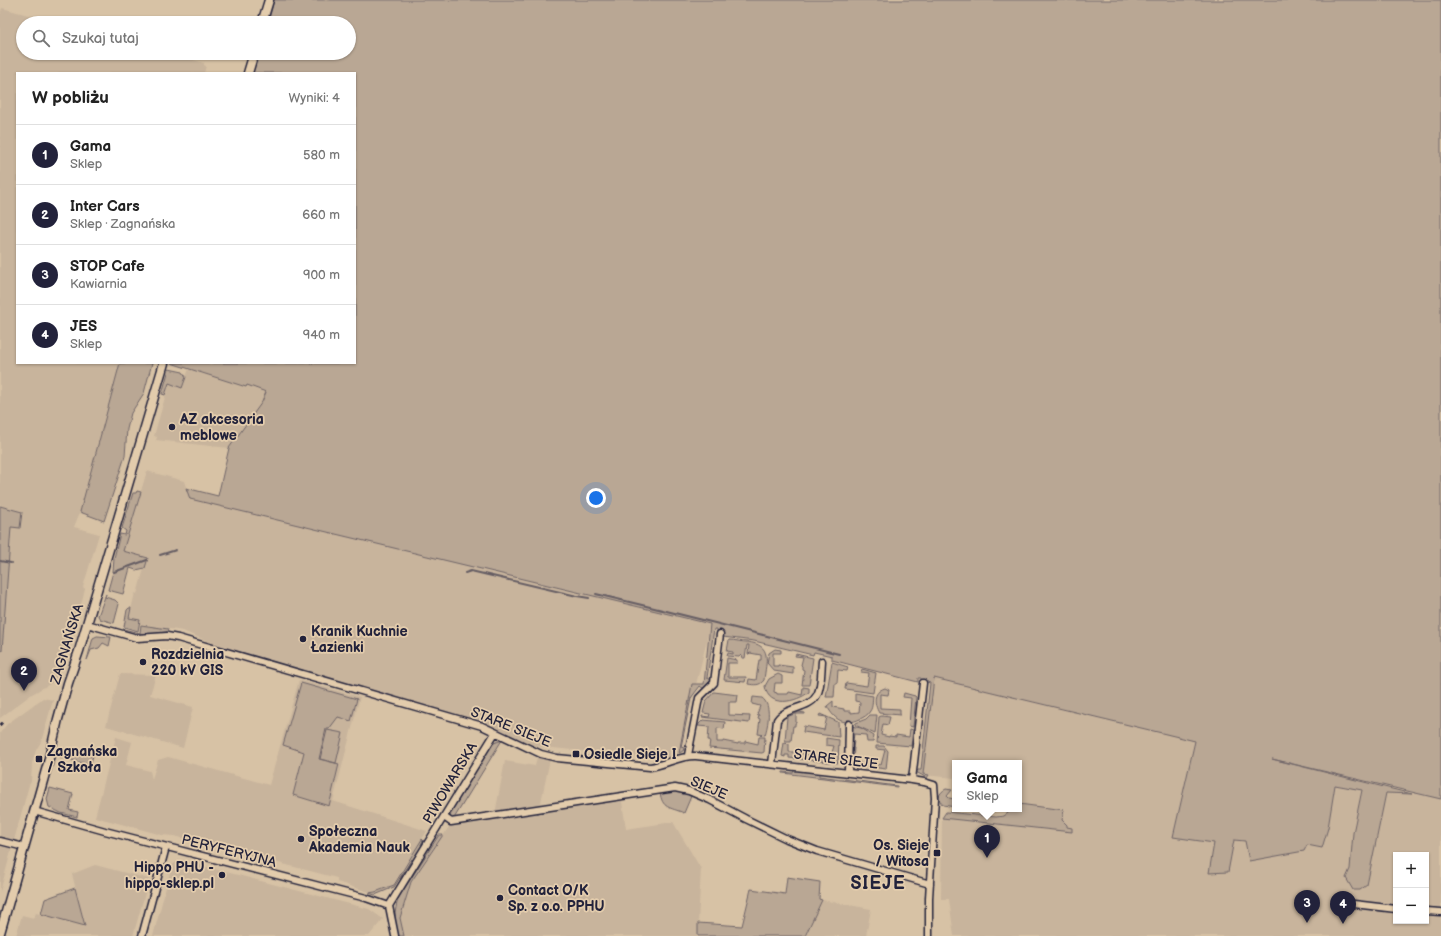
<!DOCTYPE html>
<html lang="pl">
<head>
<meta charset="utf-8">
<style>
  :root { --surface:#fff; --page:#f6f6f6; --text:#222; --muted:#767676; --line:#e0e0e0; --accent:#22223b }
  body { margin:0; font-family:"Balsamiq Sans",sans-serif; background:var(--page); color:var(--text) }
  .controls { position:absolute; right:12px; bottom:12px; display:grid; overflow:hidden; border-radius:0px; box-shadow:0 1px 3px #0004 }
  .controls button { width:36px; height:36px; display:grid; place-items:center; padding:0; border:0; border-bottom:1px solid var(--line); background:var(--surface); color:var(--text); font:20px sans-serif }
  .you { position:absolute; left:596px; top:498px; width:14px; height:14px; margin:-10px; border:3px solid #fff; border-radius:50%; background:#1a73e8; box-shadow:0 0 0 6px #1a73e833 }
  .badge { display:grid; place-items:center; width:26px; height:26px; border-radius:50%; background:var(--accent); color:#fff; font-size:13px; font-weight:700 }
  .pin { position:absolute; translate:-50% -33px; filter:drop-shadow(0 1px 2px #0008) }
  .pin::after { content:''; position:absolute; top:21px; width:14px; height:12px; background:inherit; clip-path:polygon(0 0,100% 0,50% 100%) }
  .popup { position:absolute; left:952px; top:760px; width:70px; height:52px; box-sizing:border-box; display:grid; place-content:center; border-radius:0px; background:var(--surface); filter:drop-shadow(0 1px 3px #0005); font-size:13px; white-space:nowrap; color:var(--muted) }
  .popup b { font-size:15px; color:var(--text) }
  .popup::after { content:''; position:absolute; left:50%; top:100%; margin-left:-8px; border:8px solid transparent; border-top-color:var(--surface) }
  .list { margin:0; padding:0; list-style:none }
  h2 { display:flex; justify-content:space-between; align-items:center; height:52px; margin:0; padding:0 16px; font-size:17px }
  h2 small { font-size:13px; font-weight:400; color:var(--muted) }
  .list li { display:grid; grid-template-columns:26px 1fr auto; gap:12px; align-items:center; box-sizing:border-box; height:60px; padding:0 16px; border-top:1px solid var(--line) }
  .list b { display:block; font-size:15px; white-space:nowrap }
  .list p { margin:0; font-size:13px; white-space:nowrap; color:var(--muted) }
  .list em { font-size:13px; font-style:normal; color:var(--muted) }
  .icon { flex:none; width:22px; height:22px; fill:none; stroke:currentColor; stroke-width:2; stroke-linecap:round; stroke-linejoin:round }
  .map { position:relative; flex:none; width:1441px; height:936px; overflow:hidden }
  .search { position:absolute; background:var(--surface); box-shadow:0 1px 3px #0004; left:16px; top:16px; width:340px; height:44px; display:flex; align-items:center; gap:10px; box-sizing:border-box; padding:0 14px; border-radius:22px; color:var(--muted); font-size:15px }
  .panel { position:absolute; background:var(--surface); box-shadow:0 1px 3px #0004; left:16px; top:72px; width:340px; height:292px; border-radius:0px }
  .map>svg:first-child { display:block }
  .built { fill:#c8b49c }
  .green { fill:#b9a794; stroke:#6e6468 }
  .lines { fill:none; stroke-linecap:round; stroke-linejoin:round }
  .stream { stroke:#655d63; stroke-width:2 }
  .minor-casing { stroke:#22223b; stroke-width:9 }
  .tertiary-casing { stroke:#22223b; stroke-width:11 }
  .minor { stroke:#e3ccac; stroke-width:6 }
  .tertiary { stroke:#e3ccac; stroke-width:8 }
  .rail { stroke:#22223b; stroke-width:2 }
  .poi-dot { fill:#22223b; stroke:#e3ccac; stroke-width:1.5 }
  .labels { text-anchor:middle; dominant-baseline:central; stroke-width:3.5; stroke-linejoin:round; paint-order:stroke }
  .poi-label { font-size:14px; font-weight:bold; fill:#22223b; stroke:#e3ccac; text-anchor:start }
  .street-label { font-size:14px; fill:#22223b; stroke:#e3ccac }
  .district-label { font-size:18px; font-weight:bold; letter-spacing:1px; fill:#22223b; stroke:#e3ccac }
</style>
</head>
<body>
<div class="map">
<svg width="1441" height="936" viewBox="0 0 1441 936">
  <rect width="100%" height="100%" fill="#d7c2a5"/>
  <filter id="ink" filterUnits="userSpaceOnUse"><feTurbulence type="fractalNoise" baseFrequency=".025" numOctaves="2"/><feDisplacementMap in="SourceGraphic" scale="8" xChannelSelector="R" yChannelSelector="G"/><feConvolveMatrix kernelMatrix="1 2 1 2 8 2 1 2 1" color-interpolation-filters="sRGB"/></filter>
  <g filter="url(#ink)">
    <path class="built" d="M2,8L58,23H23V53H168L204,63V65L206,66L204,73H17V363H120L80,512L74,527L99,534L83,587L85,589L77,619L67,647L65,657L55,681L32,694L0,718V651L2,650L11,527H20L22,512L0,506V14Z
      M189,369L246,387L247,385L266,392L262,402L229,448L156,440L157,437L154,436L169,383L182,387Z
      M147,471L184,481L190,499L711,624L679,753L659,759L534,746L483,722L260,659L222,647L183,631L139,624V620L129,618L135,593L137,594L147,558L123,551Z
      M120,674L156,675L150,695L193,707L183,748L106,726Z
      M934,678L1195,741L1173,837L1214,843L1209,873L1228,872L1233,840L1245,841L1249,861L1306,845L1328,828L1335,785L1362,789L1353,833L1350,869L1346,877L1367,885L1386,793L1412,794L1413,792L1441,799V910L1426,908V855H1396V906L1361,908L1396,911V921H1426V914L1441,915V936H954L949,899H941L942,818L1071,832L1072,828L1067,827V825L1062,820L1064,810L1019,804V763H955V778L923,775Z
      M299,680L360,697L333,801L427,831L393,885L374,892H369L337,882V878L174,836L162,835L95,817L116,737L132,742L126,765L150,771L152,779L158,760L168,757L269,785Z
      M43,698L53,700L41,742L36,750L32,763L31,782L29,785L0,892V733L7,724Z
      M537,757L550,759L540,807L621,795L626,829L673,822L701,869L698,923V936H404L400,918L411,882L451,824L495,814L505,761L535,766Z
      M180,860L369,909L383,919L369,936H153L172,865Z
      M95,865L149,879L133,936H16L22,915L34,918L36,913L85,926L72,874Z
      M822,900L871,909L866,936H805Z"/>
    <path class="green" d="M274,0H1441V799L1272,759L1412,794L1386,793L1367,885L1360,890H1353L1346,878L1350,869L1353,833L1362,790L1335,785L1328,828L1322,848L1307,845L1304,851L1249,861L1245,841L1234,840L1228,872L1209,873L1214,843L1173,837L1195,741L934,678L923,774L929,775L927,778L916,772L918,770H921L930,683L921,680V678H918V682L832,660V656L814,652L813,655L754,641L723,637V633L717,632V629H714L707,678L712,680L704,689L700,686L691,698L681,747L684,748L683,751L679,753L692,684H704L710,624L190,499L186,488L218,496L229,448L262,402L266,392L247,385L246,387L171,363H355V73H251L258,53H349V23H268Z
      M120,363H152L144,393L131,413L127,429L125,456L104,521L80,512Z
      M169,369L183,372L186,377L182,388L169,383L165,395L162,394Z
      M137,491L141,492L123,551L148,558L145,568L136,570L130,568L123,594L108,590L113,572L114,558L120,534L125,535L126,531L122,528L133,493H136Z
      M0,506L22,512L20,528L11,527L2,651H0Z
      M106,594L105,597L115,600L119,604L114,623L100,619L98,616Z
      M129,608H131L129,618L140,620L138,631L124,627L127,610Z
      M141,625L168,629L167,632C153,633 136,638 123,629L140,633Z
      M97,636L111,637L109,646L103,643L99,648L91,650L87,660L93,638Z
      M729,640C735,640 741,642 747,642C773,645 766,661 764,680C760,686 754,685 748,684L749,679L756,680L759,660H761V655L750,653L749,654H748L749,645H747L745,658H742L741,655L739,657L727,656L728,653L733,654V652L727,651Z
      M775,649L781,650V653H773V666H778V665L793,667V674L774,671L767,663L769,653Z
      M796,654L813,658L809,685H802L804,670L802,669V666L801,665L803,657L795,656Z
      M727,658L737,660V663H728V677H746L745,682L724,680Z
      M832,662L848,667L847,671L838,670L837,683H835L834,697H826Z
      M862,669L876,673L873,693L845,689L846,683L867,686L869,673L861,672Z
      M778,674L782,676V683H775L774,692L777,693V694H788L789,692L802,695L803,687L809,688V692C797,702 768,709 765,686L769,679Z
      M301,683L357,699L351,721L338,717L329,729H326L319,759L339,764L329,806L293,795L304,752L283,745Z
      M885,688L889,690L888,695L880,694V708L900,709V715L879,713C874,704 872,692 885,688Z
      M714,692L738,695L737,702H729V715L750,716L749,723L702,717V716L709,717L710,714L703,713L706,701Z
      M855,693L873,696C872,701 873,707 870,711C868,715 864,717 860,719C845,726 835,721 827,706L833,701V707L844,709V711H851V713L859,712L860,702L855,701Z
      M904,693L915,696L916,697L913,727L909,726L911,698L903,697Z
      M753,697L762,698C772,705 768,725 765,735L758,734L760,719L758,718L759,715L757,714L760,706L752,704Z
      M799,712L805,713V714H796V723H795V726H793L791,741H785L787,717Z
      M820,714L838,722L839,737L803,732L804,726L824,730L827,717L819,716Z
      M870,715H877L875,734L855,725L856,723L866,719Z
      M881,716L890,717L888,725L883,724L881,735L889,737V736L896,737V735L909,737L910,729L913,730L911,746L877,743L879,717Z
      M703,720L725,722L724,729L717,728V742H723V741L738,744V743H745V741L758,744L759,737H765L764,752L762,753L709,748L710,740H708L709,727L698,726L699,724Z
      M851,726L861,728L874,736L873,742H867L866,735L854,734L853,741H854L853,748H854L853,761L860,762V766L851,765Z
      M327,730L343,733L336,763L320,759Z
      M826,738L839,740L838,763L789,758V755H785V757L782,756L784,743L789,744V752H802V754L809,755V757H825V759H830L834,746L826,745Z
      M502,740L453,820L450,817L452,810L491,746L494,743Z
      M876,746H884L888,751L886,769L863,766L864,761L881,765L885,750L876,749Z
      M62,748L93,756L90,765L60,757Z
      M794,769L819,773V776L897,786V787L783,773V772L793,773Z
      M50,788L73,794L69,810L78,812L77,817L61,813L49,807L47,799Z
      M946,789L952,790L947,796L949,798L955,799V807L943,805C937,799 938,793 946,789Z
      M675,790L692,794L684,813C670,807 662,809 660,792Z
      M1019,804L1064,810L1062,820L1067,825V827L1072,828V832L942,818L946,812L996,817L1004,816L1008,813L1009,809H1019Z
      M439,835H443L411,882L400,918L404,936H398C395,920 393,913 399,897Z
      M422,839L423,840L421,845L424,840L425,842L402,880L400,879L412,859L394,887L375,895L369,893L375,892L394,885Z
      M787,877L820,882L819,899L822,900L805,936H698V923L742,926L751,889L785,894Z
      M75,888L85,926L41,914L45,899Z"/>
    <g class="lines">
      <path class="stream" d="M160,555L176,550
        M0,561L11,563
        M114,572L147,560
        M465,573L471,571L577,596L589,598
        M596,594C677,613 758,634 839,654"/>
      <defs>
        <path id="minor" d="M87,624L137,638L167,636L178,638L482,726L541,754L557,758L650,767C666,765 680,755 696,756L912,780L924,782L934,785L935,798L929,898V936
          M688,755L699,698L714,683L720,634
          M772,764L777,720C786,706 809,710 817,695C822,686 821,671 822,661
          M848,773L849,724
          M912,780L923,683
          M34,811L105,831L366,898L389,906
          M444,817L451,822L675,788L689,791L710,800L746,819L787,839L817,851L930,884
          M0,841L24,847
          M1337,902L1396,909
          M389,906L495,733
          M389,906L395,936
          M1426,911L1441,912
          M142,936L166,847"/>
        <path id="tertiary" d="M262,23L269,0
          M248,73L254,53
          M0,933L48,763L58,719L68,683L79,651L164,363"/>
      </defs>
      <use href="#minor" class="minor-casing"/>
      <use href="#tertiary" class="tertiary-casing"/>
      <use href="#minor" class="minor"/>
      <use href="#tertiary" class="tertiary"/>
      <path class="rail" d="M0,725L2,723"/>
    </g>
  </g>
  <g class="poi-dot">
    <circle cx="172" cy="427" r="4"/>
    <circle cx="303" cy="639" r="4"/>
    <circle cx="143" cy="662" r="4"/>
    <rect x="572" y="750" width="8" height="8" rx="2"/>
    <rect x="35" y="755" width="8" height="8" rx="2"/>
    <circle cx="301" cy="839" r="4"/>
    <rect x="933" y="849" width="8" height="8" rx="2"/>
    <circle cx="222" cy="875" r="4"/>
    <circle cx="500" cy="898" r="4"/>
  </g>
  <g class="labels">
    <g class="poi-label">
      <text x="180" y="419">AZ akcesoria<tspan x="180" dy="16">meblowe</tspan></text>
      <text x="311" y="631">Kranik Kuchnie<tspan x="311" dy="16">Łazienki</tspan></text>
      <text x="151" y="654">Rozdzielnia<tspan x="151" dy="16">220 kV GIS</tspan></text>
      <text x="47" y="751">Zagnańska<tspan x="47" dy="16">/ Szkoła</tspan></text>
      <text x="584" y="754">Osiedle Sieje I</text>
      <text x="309" y="831">Społeczna<tspan x="309" dy="16">Akademia Nauk</tspan></text>
      <text x="929" y="845" text-anchor="end">Os. Sieje<tspan x="929" dy="16">/ Witosa</tspan></text>
      <text x="214" y="867" text-anchor="end">Hippo PHU -<tspan x="214" dy="16">hippo-sklep.pl</tspan></text>
      <text x="508" y="890">Contact O/K<tspan x="508" dy="16">Sp. z o.o. PPHU</tspan></text>
    </g>
    <g class="street-label">
      <text transform="translate(67 644) rotate(-73)">ZAGNAŃSKA</text>
      <text transform="translate(511 727) rotate(22)">STARE SIEJE</text>
      <text transform="translate(836 759) rotate(7)">STARE SIEJE</text>
      <text transform="translate(450 783) rotate(-59)">PIWOWARSKA</text>
      <text transform="translate(709 788) rotate(23)">SIEJE</text>
      <text transform="translate(229 851) rotate(14)">PERYFERYJNA</text>
    </g>
    <g class="district-label">
      <text x="878" y="883">SIEJE</text>
    </g>
  </g>
</svg>
<div class="controls">
<button>+</button>
<button>−</button>
</div>
<div class="you"></div>
<div class="pin badge" style="left:987px;top:858px">1</div>
<div class="popup"><b>Gama</b>Sklep</div>
<div class="pin badge" style="left:24px;top:691px">2</div>
<div class="pin badge" style="left:1307px;top:923px">3</div>
<div class="pin badge" style="left:1343px;top:924px">4</div>
<div class="search"><svg class="icon" aria-label="search" viewBox="0 0 24 24"><circle cx="10" cy="10" r="6"/><path d="M15 15l6 6"/></svg>Szukaj tutaj</div>
<section class="panel">
<h2>W pobliżu<small>Wyniki: 4</small></h2>
<ul class="list">
<li><span class="badge">1</span><div><b>Gama</b><p>Sklep</p></div><em>580 m</em></li>
<li><span class="badge">2</span><div><b>Inter Cars</b><p>Sklep · Zagnańska</p></div><em>660 m</em></li>
<li><span class="badge">3</span><div><b>STOP Cafe</b><p>Kawiarnia</p></div><em>900 m</em></li>
<li><span class="badge">4</span><div><b>JES</b><p>Sklep</p></div><em>940 m</em></li>
</ul>
</section>
</div>
</body>
</html>
